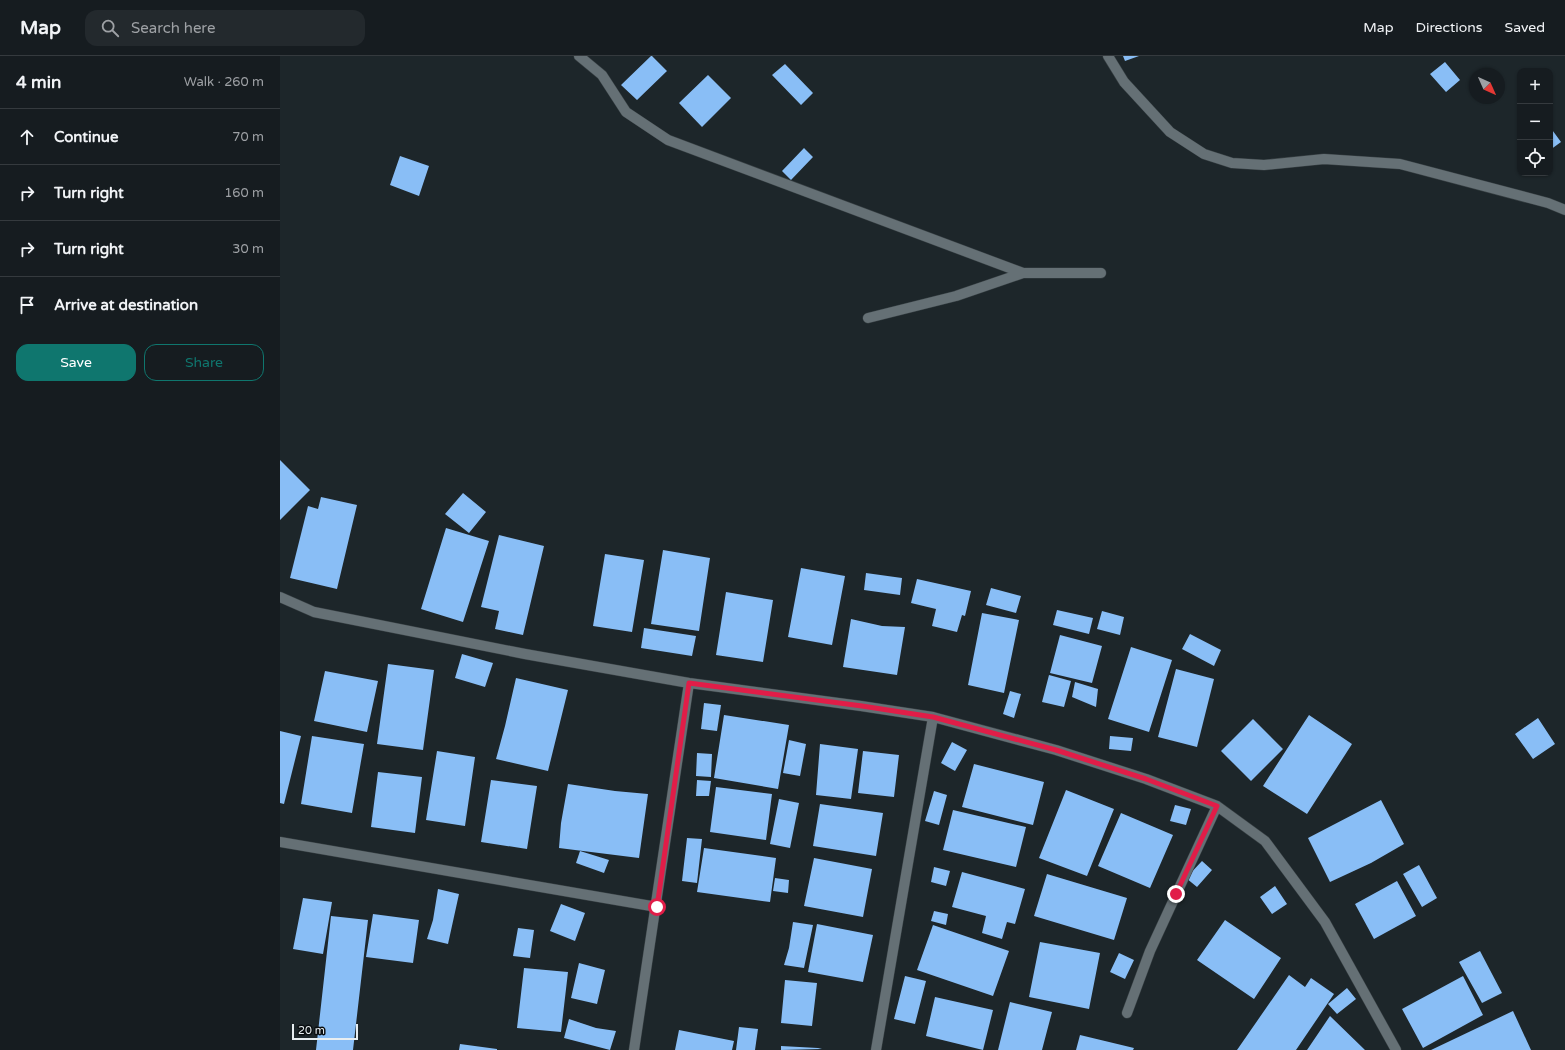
<!DOCTYPE html>
<html lang="en">
<head>
<meta charset="utf-8">
<style>
  :root { --surface:#161c20; --page:#23292d; --text:#f1f3f6; --muted:#9ea1a5; --line:#353a3e; --accent:#0f766e }
  body { margin:0; font-family:"Varela Round",sans-serif; background:var(--page); color:var(--text) }
  .controls { position:absolute; right:12px; top:12px; display:grid; overflow:hidden; border-radius:8px; box-shadow:0 1px 3px #0004 }
  .controls button { width:36px; height:36px; display:grid; place-items:center; padding:0; border:0; border-bottom:1px solid var(--line); background:var(--surface); color:var(--text); font:20px sans-serif }
  .compass { position:absolute; left:1189px; top:12px; width:36px; height:36px; border-radius:50%; background:var(--surface); box-shadow:0 1px 3px #0004; rotate:135deg }
  .scale { position:absolute; left:12px; bottom:10px; width:66px; box-sizing:border-box; padding-left:4px; border:2px solid #e8eef1; border-top:0; font-size:11px; line-height:14px; white-space:nowrap; color:#e8eef1; -webkit-text-stroke:3px #0a0e10; paint-order:stroke }
  .stop { position:absolute; width:12px; height:12px; margin:-9px; border:3px solid #e11d48; border-radius:50%; background:#fff }
  .stop.end { background:#e11d48; border-color:#fff; box-shadow:0 1px 4px #0008 }
  .list { margin:0; padding:0; list-style:none }
  h2 { display:flex; justify-content:space-between; align-items:center; height:52px; margin:0; padding:0 16px; font-size:17px }
  h2 small { font-size:13px; font-weight:400; color:var(--muted) }
  .list li { display:grid; grid-template-columns:26px 1fr auto; gap:12px; align-items:center; box-sizing:border-box; height:56px; padding:0 16px; border-top:1px solid var(--line) }
  .list b { display:block; font-size:15px; white-space:nowrap }
  .list em { font-size:13px; font-style:normal; color:var(--muted) }
  .actions { display:flex; gap:8px; padding:12px 16px }
  .actions a { flex:1; padding:9px 0; border:1px solid var(--accent); border-radius:12px; text-align:center; font-size:14px; color:var(--accent) }
  .actions .main { background:var(--accent); color:#fff }
  .icon { flex:none; width:22px; height:22px; fill:none; stroke:currentColor; stroke-width:2; stroke-linecap:round; stroke-linejoin:round }
  .map { position:relative; flex:none; width:1285px; height:994px; overflow:hidden }
  header { display:flex; align-items:center; gap:24px; box-sizing:border-box; height:56px; padding:0 20px; background:var(--surface); border-bottom:1px solid var(--line) }
  header strong { font-size:19px }
  nav { display:flex; gap:22px; margin-inline-start:auto; font-size:14px }
  .search { width:280px; height:36px; background:var(--page); display:flex; align-items:center; gap:10px; box-sizing:border-box; padding:0 14px; border-radius:12px; color:var(--muted); font-size:15px }
  main { display:flex }
  aside { flex:1; background:var(--surface) }
  .map>svg:first-child { display:block }
  .building { fill:#89bef6 }
  .lines { fill:none; stroke-linecap:round; stroke-linejoin:round }
  .street-casing { stroke:#384044; stroke-width:11 }
  .street { stroke:#657075; stroke-width:10 }
  .route { stroke:#e11d48; stroke-width:5 }
</style>
</head>
<body>
<header>
<strong>Map</strong>
<div class="search"><svg class="icon" aria-label="search" viewBox="0 0 24 24"><circle cx="10" cy="10" r="6"/><path d="M15 15l6 6"/></svg>Search here</div>
<nav><a>Map</a><a>Directions</a><a>Saved</a></nav>
</header>
<main>
<aside>
<h2>4 min<small>Walk · 260 m</small></h2>
<ul class="list">
<li><svg class="icon" aria-label="ahead" viewBox="0 0 24 24"><path d="M12 20V5M6 11l6-6 6 6"/></svg><div><b>Continue</b></div><em>70 m</em></li>
<li><svg class="icon" aria-label="right" viewBox="0 0 24 24"><path d="M7 20v-9h11M14 6l5 5-5 5"/></svg><div><b>Turn right</b></div><em>160 m</em></li>
<li><svg class="icon" aria-label="right" viewBox="0 0 24 24"><path d="M7 20v-9h11M14 6l5 5-5 5"/></svg><div><b>Turn right</b></div><em>30 m</em></li>
<li><svg class="icon" aria-label="arrive" viewBox="0 0 24 24"><path d="M6 21V4h12l-3 4 3 4H6"/></svg><div><b>Arrive at destination</b></div></li>
</ul>
<div class="actions"><a class="main">Save</a><a>Share</a></div>
</aside>
<div class="map">
<svg width="1285" height="994" viewBox="0 0 1285 994">
  <rect width="100%" height="100%" fill="#1d262a"/>
  <path class="building" d="M371,0H372L387,15L357,44L341,29Z
    M843,0H859L845,5Z
    M1165,6L1180,24L1166,36L1150,18Z
    M505,8L533,37L521,49L492,19Z
    M428,19L451,42L422,71L399,47Z
    M1270,71L1281,86L1270,94Z
    M524,92L533,101L511,124L502,115Z
    M120,100L149,110L139,140L110,129Z
    M0,404L30,434L0,464Z
    M183,437L206,456L189,477L165,458Z
    M41,441L77,449L57,533L10,522L28,450L38,453Z
    M166,472L209,485L183,566L141,553Z
    M219,479L264,490L243,579L215,573L219,555L201,551Z
    M383,494L430,502L419,575L371,568Z
    M325,498L364,504L352,576L313,570Z
    M521,512L565,520L552,589L508,581Z
    M586,517L622,522L620,539L584,534Z
    M637,523L691,535L685,560L682,559L677,576L652,570L656,553L631,547Z
    M711,532L741,540L736,557L706,549Z
    M446,536L493,544L483,606L436,599Z
    M777,554L813,562L809,578L773,569Z
    M822,555L844,561L840,579L817,573Z
    M702,557L739,564L724,637L688,629Z
    M571,563L602,570L625,571L617,619L563,611Z
    M364,572L416,580L412,600L361,592Z
    M910,578L941,594L934,610L902,593Z
    M780,579L822,590L812,627L770,617Z
    M851,591L892,604L869,676L828,663Z
    M182,598L213,607L205,631L175,622Z
    M108,608L154,614L143,694L97,688Z
    M896,613L934,623L917,691L878,681Z
    M45,615L98,625L87,676L34,665Z
    M769,619L791,625L784,651L762,646Z
    M236,622L288,634L268,715L216,703L225,670Z
    M795,626L818,633L816,651L792,641Z
    M730,635L741,638L734,662L723,658Z
    M424,647L441,649L437,675L421,673Z
    M444,659L509,669L498,733L434,722Z
    M1029,659L1072,688L1027,758L983,730Z
    M1258,662L1275,688L1253,703L1235,678Z
    M973,663L1003,693L971,725L941,695Z
    M0,675L21,680L4,748L0,747Z
    M32,680L84,688L72,757L21,748Z
    M830,680L853,682L851,695L829,693Z
    M509,684L526,688L520,720L503,717Z
    M672,686L687,694L675,715L661,707Z
    M540,688L578,693L571,743L536,739Z
    M157,695L195,701L185,770L146,764Z
    M583,695L619,699L614,741L578,737Z
    M417,697L432,698L431,721L416,720Z
    M694,708L764,726L753,769L682,751Z
    M98,716L142,721L135,777L91,771Z
    M211,724L257,730L247,793L201,786Z
    M417,724L431,725L429,740H416Z
    M288,728L335,735L368,738L359,802L279,792L281,767Z
    M436,731L492,738L486,784L430,776Z
    M786,734L834,753L807,820L759,802Z
    M654,735L667,739L659,769L645,765Z
    M499,743L519,747L510,792L490,788Z
    M1101,744L1124,788L1091,807L1050,826L1028,782Z
    M540,748L603,757L596,800L533,790Z
    M895,749L911,753L906,769L890,765Z
    M673,754L746,771L736,811L663,794Z
    M841,757L893,779L870,832L818,810Z
    M407,782L422,783L417,827L402,825Z
    M424,792L496,802L490,846L417,836Z
    M300,795L329,804L324,817L296,807Z
    M534,802L592,813L583,861L524,850Z
    M922,805L932,814L917,831L906,822Z
    M1139,809L1157,842L1142,851L1123,818Z
    M654,811L670,815L666,830L651,826Z
    M682,816L745,833L735,868L727,866L722,883L702,877L706,860L672,851Z
    M767,818L847,842L834,884L754,860Z
    M495,822L509,824L508,837L493,835Z
    M1117,825L1136,860L1094,883L1075,848Z
    M995,830L1007,848L992,858L980,841Z
    M158,833L179,838L168,888L147,883L153,864Z
    M23,842L52,846L43,898L13,893Z
    M281,848L305,857L295,885L270,875Z
    M654,855L668,858L666,869L651,865Z
    M93,858L139,864L133,907L86,901Z
    M51,860L88,864L73,994H36Z
    M945,864L1001,902L974,943L917,904Z
    M513,866L533,869L524,912L504,909L509,892Z
    M537,868L593,879L583,926L528,916Z
    M653,869L729,895L713,940L637,914Z
    M238,872L254,874L250,902L233,900Z
    M760,886L820,897L809,953L749,941Z
    M1200,895L1222,937L1202,947L1179,906Z
    M839,897L854,904L845,923L830,916Z
    M299,907L325,914L317,948L291,942Z
    M244,912L288,916L281,976L237,972Z
    M1009,919L1025,931L1031,922L1054,938L1016,994H957Z
    M625,920L646,925L635,968L614,963Z
    M1183,920L1203,959L1143,992L1122,953Z
    M505,924L537,927L532,970L501,967Z
    M1067,932L1076,943L1057,958L1048,948Z
    M655,941L713,954L703,994L646,980Z
    M730,946L772,956L762,994H718Z
    M1233,955L1251,994H1151Z
    M1050,960L1085,994H1027Z
    M289,963L316,972L336,975L330,994L284,982Z
    M459,971L478,973L475,994H456Z
    M399,974L454,985L452,994H395Z
    M800,979L854,992L853,994H796Z
    M180,988L217,993V994H179Z
    M501,990L538,992L542,993L501,994Z"/>
  <g class="lines">
    <defs>
      <path id="street" d="M299,0L322,19L346,56L388,84L743,217
        M828,0L844,26L890,76L924,98L952,107L984,109L1044,103L1120,108L1268,147L1285,154
        M588,262L676,240L743,217H821
        M0,541L34,556L245,598L409,627L581,650L653,661L776,694L866,723L937,750L985,785L1045,866L1116,994
        M0,786L377,851
        M847,957L870,895L937,750
        M354,994L409,627
        M596,994L653,661"/>
    </defs>
    <use href="#street" class="street-casing"/>
    <use href="#street" class="street"/>
  </g>
  <g class="lines">
    <path class="route" d="M377,851L409,627L582,650L653,661L776,694L866,723L937,750L896,838"/>
  </g>
</svg>
<div class="controls">
<button>+</button>
<button>−</button>
<button><svg class="icon" aria-label="locate" viewBox="0 0 24 24"><circle cx="12" cy="12" r="6"/><path d="M12 2v4M12 18v4M2 12h4M18 12h4"/></svg></button>
</div>
<svg class="compass" viewBox="-18 -18 36 36"><path d="M0-13l5 13h-10z" fill="#e53935"/><path d="M0 13l5-13h-10z" fill="#9ea1a5"/></svg>
<div class="scale">20 m</div>
<div class="stop" style="left:377px;top:851px"></div>
<div class="stop end" style="left:896px;top:838px"></div>
</div>
</main>
</body>
</html>
